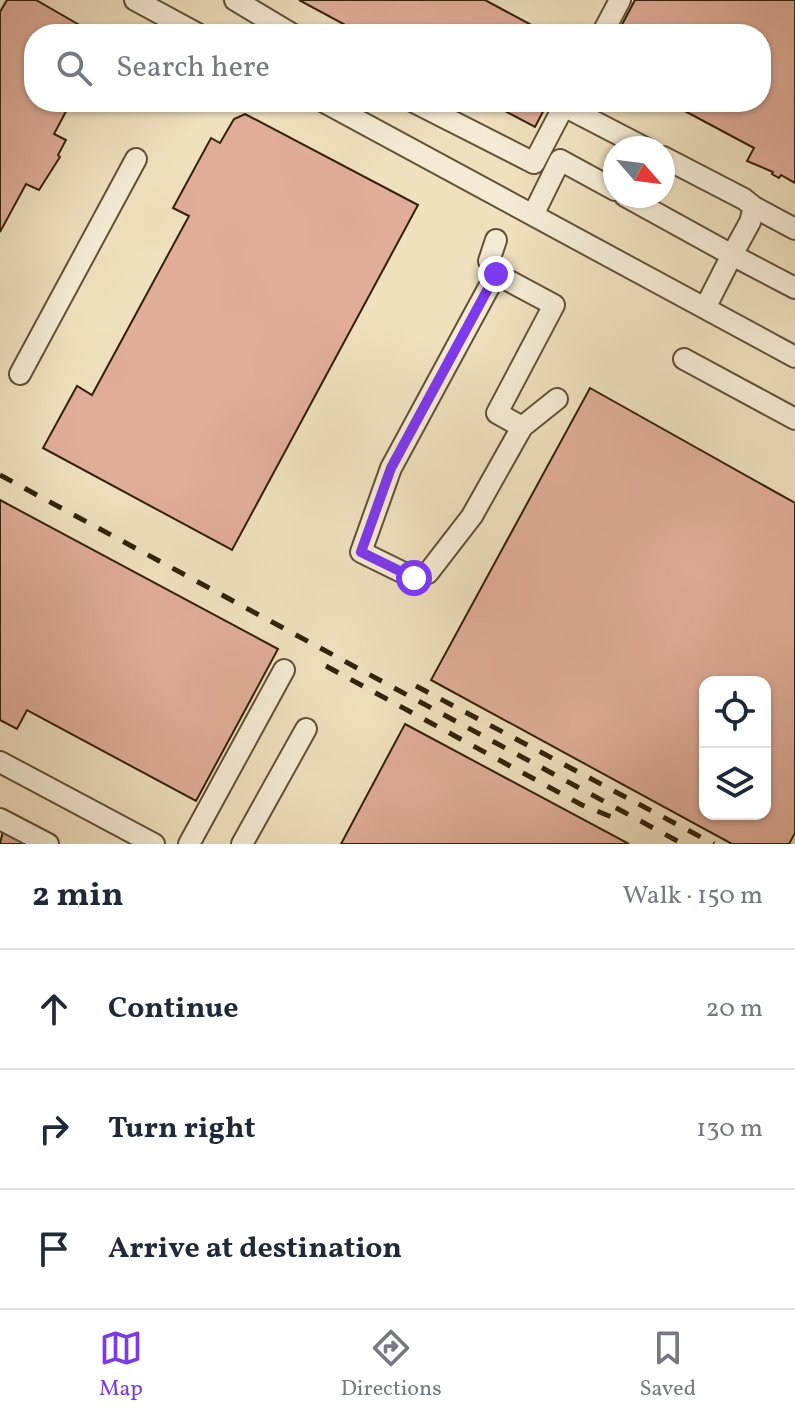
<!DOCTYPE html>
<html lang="en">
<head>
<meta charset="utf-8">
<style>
  :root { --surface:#fff; --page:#f6f6f7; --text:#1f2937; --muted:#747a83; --line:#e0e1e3; --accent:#7c3aed }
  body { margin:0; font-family:Vollkorn,serif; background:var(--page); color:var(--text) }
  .controls { position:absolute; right:24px; bottom:24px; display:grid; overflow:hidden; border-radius:16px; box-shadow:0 2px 6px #0004 }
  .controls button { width:72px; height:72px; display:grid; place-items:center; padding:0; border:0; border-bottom:2px solid var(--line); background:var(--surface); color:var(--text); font:40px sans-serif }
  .compass { position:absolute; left:603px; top:136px; width:72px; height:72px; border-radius:50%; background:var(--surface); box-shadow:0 2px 6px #0004; rotate:118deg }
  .stop { position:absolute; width:24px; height:24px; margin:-18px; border:6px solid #7c3aed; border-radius:50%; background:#fff }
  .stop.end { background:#7c3aed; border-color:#fff; box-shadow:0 2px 8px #0008 }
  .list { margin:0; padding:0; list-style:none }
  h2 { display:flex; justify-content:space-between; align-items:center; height:104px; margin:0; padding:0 32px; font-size:34px }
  h2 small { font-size:26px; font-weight:400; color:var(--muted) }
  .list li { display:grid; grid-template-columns:52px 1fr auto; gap:24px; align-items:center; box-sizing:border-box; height:120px; padding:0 32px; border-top:2px solid var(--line) }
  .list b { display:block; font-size:30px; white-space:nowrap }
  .list em { font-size:26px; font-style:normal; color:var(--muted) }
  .icon { flex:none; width:44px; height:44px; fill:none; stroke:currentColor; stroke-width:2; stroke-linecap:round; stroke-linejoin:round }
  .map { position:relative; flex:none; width:795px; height:844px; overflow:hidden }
  .search { position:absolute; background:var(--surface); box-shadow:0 2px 6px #0004; left:24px; right:24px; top:24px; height:88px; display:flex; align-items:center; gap:20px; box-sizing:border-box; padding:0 28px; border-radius:32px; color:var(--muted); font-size:30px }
  .sheet { height:464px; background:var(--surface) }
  nav { display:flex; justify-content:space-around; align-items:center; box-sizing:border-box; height:112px; border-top:2px solid var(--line); background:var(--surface); font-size:22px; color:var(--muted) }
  nav a { display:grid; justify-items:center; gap:4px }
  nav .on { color:var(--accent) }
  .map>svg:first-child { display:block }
  .building { fill:#e0ad99; stroke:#342108; stroke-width:2; fill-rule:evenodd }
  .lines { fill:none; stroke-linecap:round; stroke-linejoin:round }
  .minor-casing { stroke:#635136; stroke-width:24 }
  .minor { stroke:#f5ebd5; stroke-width:20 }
  .rail { stroke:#342108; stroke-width:5; stroke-dasharray:14 14; stroke-linecap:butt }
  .route { stroke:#7c3aed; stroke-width:10 }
</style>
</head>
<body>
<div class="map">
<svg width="795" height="844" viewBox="0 0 795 844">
  <rect width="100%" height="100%" fill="#efe0be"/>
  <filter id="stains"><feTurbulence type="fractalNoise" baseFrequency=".0025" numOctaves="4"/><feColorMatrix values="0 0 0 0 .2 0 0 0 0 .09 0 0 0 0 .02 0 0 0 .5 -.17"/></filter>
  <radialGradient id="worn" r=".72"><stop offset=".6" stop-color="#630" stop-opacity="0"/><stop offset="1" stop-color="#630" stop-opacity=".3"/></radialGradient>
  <path class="building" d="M7,0H36L95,34H34V102H71L54,134L66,140L58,155L60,157L39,190L26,184L0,232V12Z
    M299,0H485L548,34H362Z
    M635,0H795V183L781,175L779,178L772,174L773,172L747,161L754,148L668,102H761V34H617Z
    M488,102H548L535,127Z
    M245,114L418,205L232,550L43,448L77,386L92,395L189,216L173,208L211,138L220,143L234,119Z
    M590,388L795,503V833L789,844H732L431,680ZM705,682H765V814H705Z
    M0,500L278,649L196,801L27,710L17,729L0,720Z
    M405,724L629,844H341Z
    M3,831L27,844H0Z"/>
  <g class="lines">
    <defs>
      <path id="minor" d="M135,0L198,34
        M235,0L292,34
        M602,34L620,0
        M324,102L795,357
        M414,102L534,163L566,102
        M564,106L645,148
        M663,157L744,199L754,207L750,222L732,255L795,288
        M625,196L732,255L705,308
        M754,207L795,229
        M533,215L560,160L615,190
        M496,240L489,261L496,274L391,468L361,552L414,578L428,573L472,516L522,427L557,399
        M496,274L554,305L497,413L522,427
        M684,359L795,419
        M20,374L136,159
        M0,762L154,844
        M0,819L48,844
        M189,844L284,670
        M242,844L306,729"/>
    </defs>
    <use href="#minor" class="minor-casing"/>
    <use href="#minor" class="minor"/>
    <path class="rail" d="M0,475L683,844
      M326,666L582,805L614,818
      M416,686L714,844"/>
  </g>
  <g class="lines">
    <path class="route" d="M414,578L361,552L391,468L496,274"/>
  </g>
  <rect width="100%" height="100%" filter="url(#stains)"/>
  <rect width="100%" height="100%" fill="url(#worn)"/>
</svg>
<div class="controls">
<button><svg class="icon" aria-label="locate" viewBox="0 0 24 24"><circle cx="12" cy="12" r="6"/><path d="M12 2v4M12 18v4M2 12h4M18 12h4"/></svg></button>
<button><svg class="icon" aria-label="layers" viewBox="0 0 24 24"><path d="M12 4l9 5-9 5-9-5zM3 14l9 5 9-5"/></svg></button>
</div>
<svg class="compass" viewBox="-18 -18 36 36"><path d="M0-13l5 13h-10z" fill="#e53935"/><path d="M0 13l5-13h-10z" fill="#747a83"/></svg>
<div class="stop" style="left:414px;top:578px"></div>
<div class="stop end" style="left:496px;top:274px"></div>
<div class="search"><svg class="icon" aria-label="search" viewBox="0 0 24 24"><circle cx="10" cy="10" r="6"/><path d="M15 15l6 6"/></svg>Search here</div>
</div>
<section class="sheet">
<h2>2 min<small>Walk · 150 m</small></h2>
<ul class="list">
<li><svg class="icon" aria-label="ahead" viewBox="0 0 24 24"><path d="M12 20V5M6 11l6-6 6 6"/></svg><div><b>Continue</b></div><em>20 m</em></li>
<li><svg class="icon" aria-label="right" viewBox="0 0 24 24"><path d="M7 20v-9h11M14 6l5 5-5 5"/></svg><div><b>Turn right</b></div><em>130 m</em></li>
<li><svg class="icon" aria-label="arrive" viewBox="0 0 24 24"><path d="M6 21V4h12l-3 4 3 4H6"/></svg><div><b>Arrive at destination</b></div></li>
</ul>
</section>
<nav>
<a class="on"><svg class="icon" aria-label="map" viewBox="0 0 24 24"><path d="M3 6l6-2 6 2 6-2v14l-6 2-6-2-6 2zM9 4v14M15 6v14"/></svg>Map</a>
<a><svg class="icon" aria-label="directions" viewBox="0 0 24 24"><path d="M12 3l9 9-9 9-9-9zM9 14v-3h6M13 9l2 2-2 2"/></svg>Directions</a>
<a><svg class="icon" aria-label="saved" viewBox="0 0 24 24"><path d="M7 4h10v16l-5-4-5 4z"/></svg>Saved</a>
</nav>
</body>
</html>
